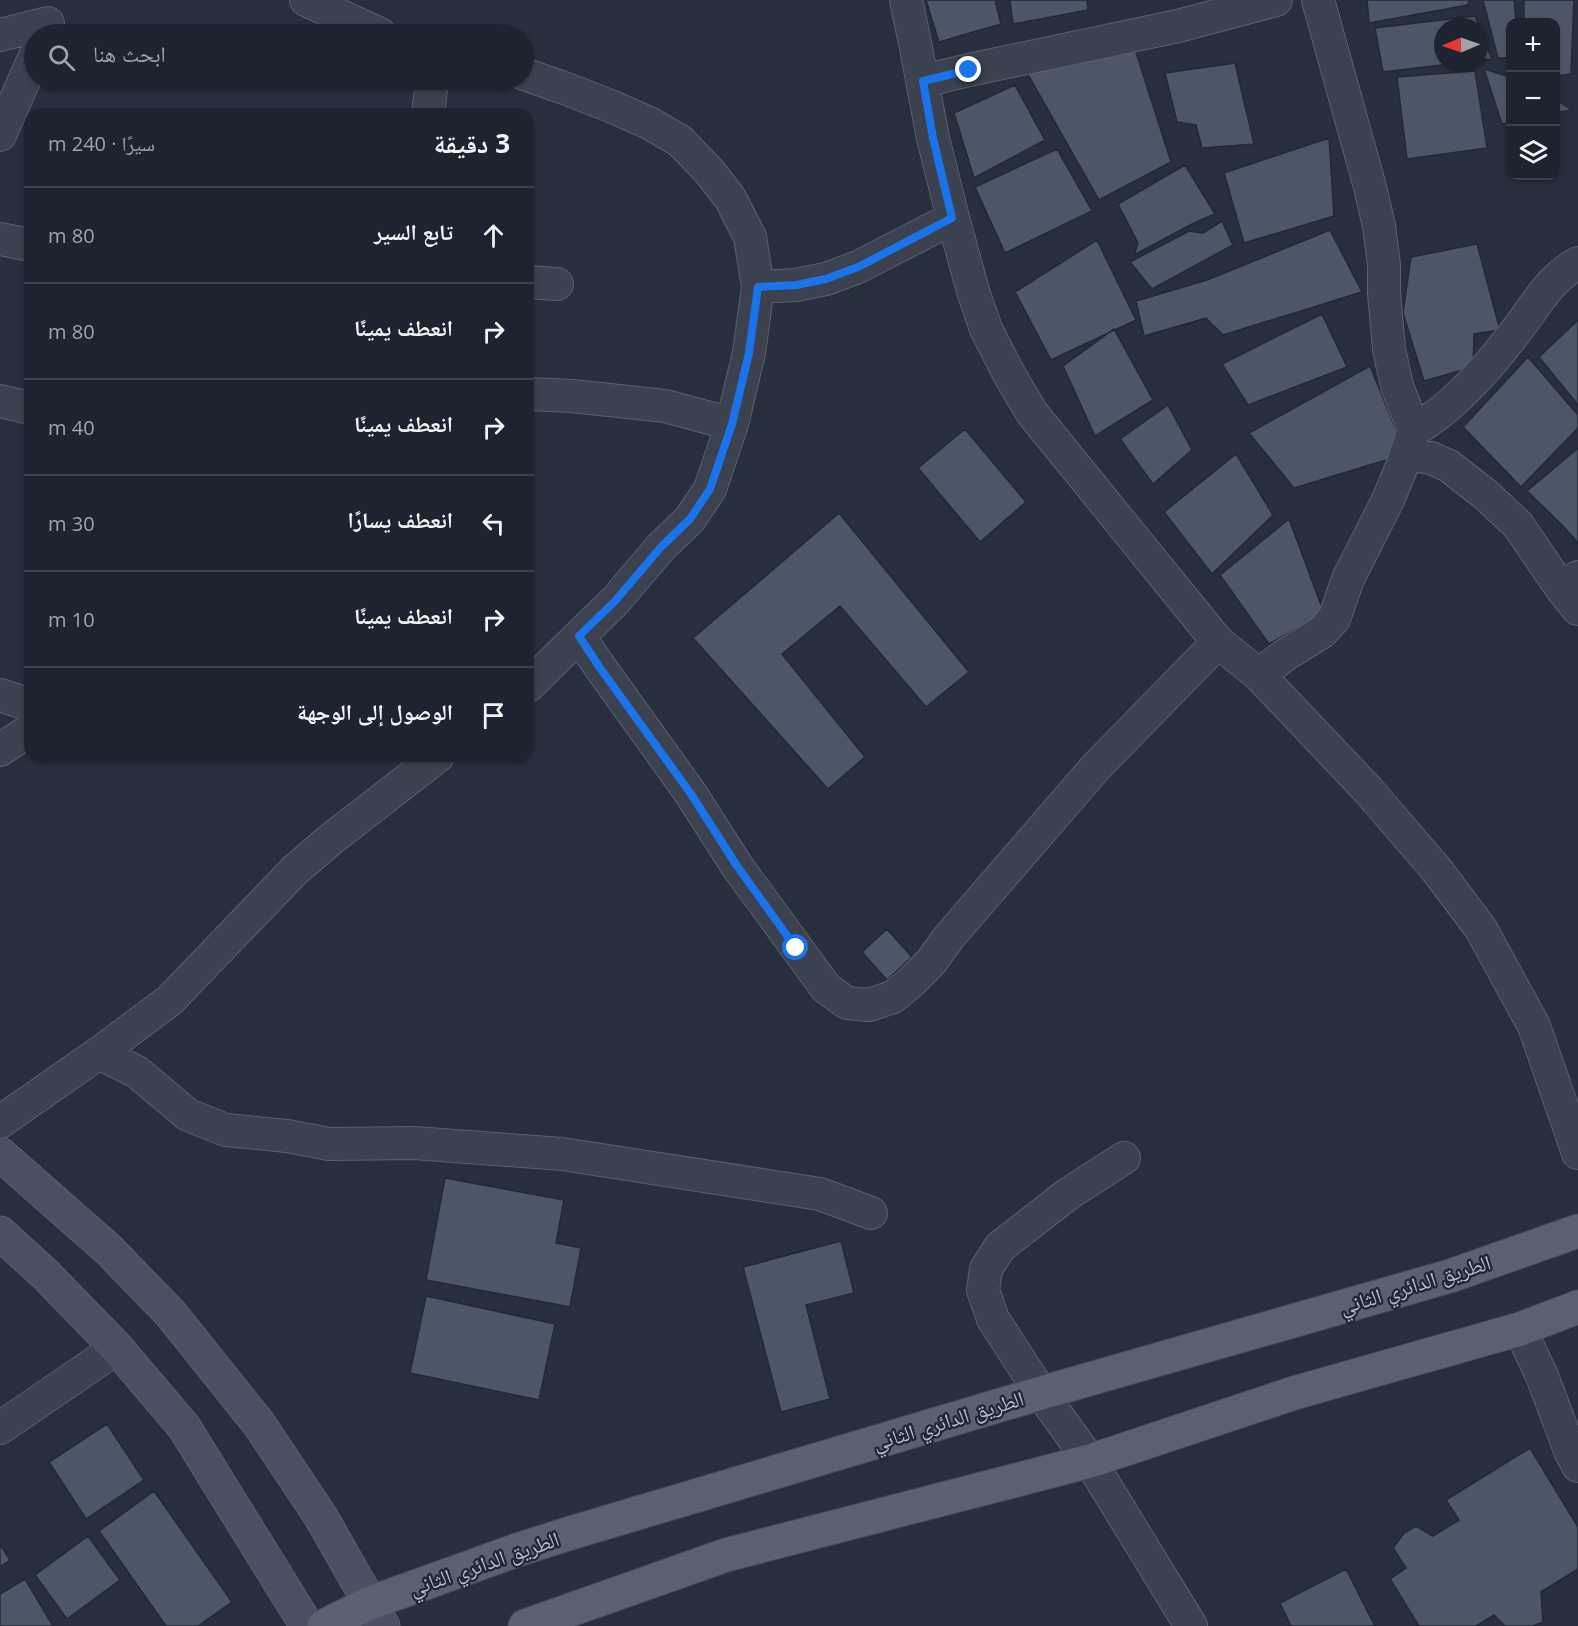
<!DOCTYPE html>
<html lang="ar">
<head>
<meta charset="utf-8">
<style>
  :root { --surface:#1d232f; --page:#2a2f3b; --text:#f1f3f6; --muted:#a0a4aa; --line:#3b404b }
  body { margin:0; font-family:"Open Sans","Noto Naskh Arabic",sans-serif; background:var(--page); color:var(--text); direction:rtl }
  .controls { position:absolute; right:18px; top:18px; display:grid; overflow:hidden; border-radius:12px; box-shadow:0 2px 4px #0004 }
  .controls button { width:54px; height:54px; display:grid; place-items:center; padding:0; border:0; border-bottom:2px solid var(--line); background:var(--surface); color:var(--text); font:30px sans-serif }
  .compass { position:absolute; left:1434px; top:18px; width:54px; height:54px; border-radius:50%; background:var(--surface); box-shadow:0 2px 4px #0004; rotate:268deg }
  .stop { position:absolute; width:18px; height:18px; margin:-14px; border:4px solid #1a73e8; border-radius:50%; background:#fff }
  .stop.end { background:#1a73e8; border-color:#fff; box-shadow:0 2px 6px #0008 }
  .list { margin:0; padding:0; list-style:none }
  h2 { display:flex; justify-content:space-between; align-items:center; height:78px; margin:0; padding:0 24px; font-size:26px }
  h2 small { font-size:20px; font-weight:400; color:var(--muted) }
  .list li { display:grid; grid-template-columns:39px 1fr auto; gap:18px; align-items:center; box-sizing:border-box; height:96px; padding:0 24px; border-top:2px solid var(--line) }
  .list b { display:block; font-size:22px; white-space:nowrap }
  .list em { font-size:20px; font-style:normal; color:var(--muted) }
  .icon { flex:none; width:33px; height:33px; fill:none; stroke:currentColor; stroke-width:2; stroke-linecap:round; stroke-linejoin:round }
  .map { position:relative; flex:none; width:1578px; height:1626px; overflow:hidden; direction:ltr }
  .search { position:absolute; background:var(--surface); box-shadow:0 2px 4px #0004; left:24px; top:24px; width:510px; height:66px; display:flex; align-items:center; gap:15px; box-sizing:border-box; padding:0 21px; border-radius:33px; color:var(--muted); font-size:22px }
  .panel { position:absolute; background:var(--surface); box-shadow:0 2px 4px #0004; left:24px; top:108px; width:510px; height:654px; border-radius:18px; direction:rtl }
  .map>svg:first-child { display:block }
  .building { fill:#4d5667; stroke:#222836; stroke-width:1.5 }
  .lines { fill:none; stroke-linecap:round; stroke-linejoin:round }
  .street-casing { stroke:#595f6c; stroke-width:34 }
  .secondary-casing { stroke:#595f6c; stroke-width:35 }
  .primary-casing { stroke:#444a58; stroke-width:35 }
  .street { stroke:#3b414f; stroke-width:32 }
  .secondary { stroke:#495062; stroke-width:33 }
  .primary { stroke:#59606f; stroke-width:33 }
  .route { stroke:#1a73e8; stroke-width:8 }
  .labels { text-anchor:middle; dominant-baseline:central; stroke-width:4.5; stroke-linejoin:round; paint-order:stroke }
  .street-label { font-size:21px; fill:#b7bdc9; stroke:#202634 }
</style>
</head>
<body>
<div class="map">
<svg width="1578" height="1626" viewBox="0 0 1578 1626">
  <rect width="100%" height="100%" fill="#272f3f"/>
  <path class="building" d="M926,0H995L1001,24L939,42Z
    M1010,0H1087L1088,10L1013,24Z
    M1367,0H1469L1468,5L1369,23Z
    M1483,0H1514L1516,22H1510V58H1498Z
    M1524,0H1574L1571,74L1556,76V22H1524Z
    M1475,16L1492,59L1479,60V27H1443V63H1458L1383,72L1375,28Z
    M1134,46L1171,162L1099,200L1025,69Z
    M1235,63L1254,144L1202,148L1196,125L1177,122L1165,73Z
    M1484,69L1510,77V123L1502,124Z
    M1475,71L1487,148L1407,159L1397,77Z
    M1015,85L1045,140L974,178L954,113Z
    M1556,99L1571,110L1556,113Z
    M1329,138L1334,216L1244,243L1224,173Z
    M1057,149L1092,211L1005,253L975,187Z
    M1185,165L1215,214L1194,223L1134,255L1138,243L1118,204Z
    M1222,221L1233,245L1152,289L1130,262L1189,231L1203,233Z
    M1330,230L1362,292L1223,335L1206,318L1144,336L1136,301L1207,280Z
    M1097,240L1136,320L1051,360L1015,292Z
    M1477,244L1500,330L1474,334L1473,367L1424,381L1403,313L1411,257Z
    M1322,314L1347,367L1248,405L1222,364Z
    M1578,320V405L1539,357Z
    M1114,329L1153,400L1095,436L1063,366Z
    M1528,357L1578,415V428L1521,487L1463,427Z
    M1370,366L1406,454L1294,488L1249,433Z
    M1168,405L1192,450L1153,484L1120,439Z
    M965,429L1026,502L980,542L918,468Z
    M1578,448V543L1562,525L1527,491Z
    M1236,454L1273,515L1212,574L1164,512Z
    M839,513L969,672L926,707L840,606L782,654L865,757L828,789L693,638Z
    M1289,519L1324,613L1269,644L1220,575Z
    M887,929L912,957L887,980L862,952Z
    M445,1178L564,1200L556,1243L581,1248L570,1307L426,1280Z
    M841,1241L854,1293L806,1305L830,1399L781,1412L743,1267Z
    M426,1296L555,1324L539,1400L410,1373Z
    M107,1424L144,1480L86,1519L49,1462Z
    M1530,1448L1578,1527V1569L1541,1592L1543,1622L1533,1626H1505L1494,1615L1476,1626H1419L1390,1579L1406,1568L1393,1548L1404,1533L1416,1526L1433,1536L1459,1520L1446,1500Z
    M154,1491L232,1602L198,1626H166L99,1531Z
    M88,1536L120,1580L67,1619L35,1575Z
    M0,1544L10,1560L0,1567Z
    M1346,1569L1375,1626H1291L1280,1603Z
    M25,1579L53,1626H0V1594Z"/>
  <g class="lines">
    <defs>
      <path id="street" d="M306,0L380,34
        M906,0L915,43L933,138L953,218L973,291L986,329L1009,374L1032,413L1218,642L1259,675
        M1318,0L1370,187L1379,226L1384,265V293L1389,349L1397,386L1414,430L1402,466L1388,500L1348,579L1334,619L1322,632L1285,655L1259,675L1368,790L1436,869L1481,929L1534,1026L1578,1153
        M0,35L48,23
        M524,74L564,88L613,107L649,123L680,141L709,171L730,198L750,237L758,287L749,353L732,424L710,489L690,519L661,547L615,601L528,686
        M923,81L969,70L1178,26L1276,0
        M428,114L432,80
        M0,135L34,58
        M0,239L30,245
        M528,282L557,284
        M758,287L796,285L826,279L858,267L953,218
        M528,394L572,396L665,406L732,424
        M0,401L30,408
        M1414,430C1455,407 1494,361 1522,323C1540,299 1550,279 1578,263
        M1406,454L1431,458L1449,466L1486,495L1518,525L1561,588L1578,577
        M1561,588L1578,609
        M579,636L600,667L691,794L737,866L826,988L847,1003L869,1005L893,997L911,982L931,962L949,937L1096,767L1218,642
        M0,695L30,705
        M0,750L30,730
        M99,1053L137,1072L188,1115L226,1130L287,1136L329,1144L414,1143L562,1154L820,1194L871,1213
        M0,1122L99,1053L170,1000L295,870L330,840L438,756
        M1124,1158L1068,1194L1000,1247L986,1269L983,1290L993,1319L1041,1393L1090,1461L1191,1626
        M1520,1329L1542,1376L1571,1453L1578,1466
        M0,1428L117,1348"/>
      <path id="secondary" d="M0,1154L109,1250L171,1314L259,1424L321,1517L383,1626
        M0,1233L46,1275L117,1348L184,1427L307,1626"/>
      <path id="primary" d="M324,1626L370,1603L517,1550L574,1532L1041,1393L1450,1276L1578,1231
        M525,1626L726,1555L1090,1461L1294,1393L1520,1329L1578,1307"/>
    </defs>
    <use href="#street" class="street-casing"/>
    <use href="#secondary" class="secondary-casing"/>
    <use href="#primary" class="primary-casing"/>
    <use href="#street" class="street"/>
    <use href="#secondary" class="secondary"/>
    <use href="#primary" class="primary"/>
  </g>
  <g class="lines">
    <path class="route" d="M796,948L737,866L691,794L600,668L579,636L615,601L661,547L690,519L710,489L732,424L749,353L758,287L796,285L826,279L858,267L952,218L933,138L923,81L969,70"/>
  </g>
  <g class="labels">
    <g class="street-label">
      <text transform="translate(1415 1284) rotate(-17)">الطريق الدائري الثاني</text>
      <text transform="translate(948 1420) rotate(-17)">الطريق الدائري الثاني</text>
      <text transform="translate(484 1563) rotate(-19)">الطريق الدائري الثاني</text>
    </g>
  </g>
</svg>
<div class="controls">
<button>+</button>
<button>−</button>
<button><svg class="icon" aria-label="layers" viewBox="0 0 24 24"><path d="M12 4l9 5-9 5-9-5zM3 14l9 5 9-5"/></svg></button>
</div>
<svg class="compass" viewBox="-18 -18 36 36"><path d="M0-13l5 13h-10z" fill="#e53935"/><path d="M0 13l5-13h-10z" fill="#a0a4aa"/></svg>
<div class="stop" style="left:796px;top:948px"></div>
<div class="stop end" style="left:969px;top:70px"></div>
<div class="search"><svg class="icon" aria-label="search" viewBox="0 0 24 24"><circle cx="10" cy="10" r="6"/><path d="M15 15l6 6"/></svg>ابحث هنا</div>
<section class="panel">
<h2>3 دقيقة<small>سيرًا · 240 m</small></h2>
<ul class="list">
<li><svg class="icon" aria-label="ahead" viewBox="0 0 24 24"><path d="M12 20V5M6 11l6-6 6 6"/></svg><div><b>تابع السير</b></div><em>80 m</em></li>
<li><svg class="icon" aria-label="right" viewBox="0 0 24 24"><path d="M7 20v-9h11M14 6l5 5-5 5"/></svg><div><b>انعطف يمينًا</b></div><em>80 m</em></li>
<li><svg class="icon" aria-label="right" viewBox="0 0 24 24"><path d="M7 20v-9h11M14 6l5 5-5 5"/></svg><div><b>انعطف يمينًا</b></div><em>40 m</em></li>
<li><svg class="icon" aria-label="left" viewBox="0 0 24 24"><path d="M17 20v-9H6M10 6l-5 5 5 5"/></svg><div><b>انعطف يسارًا</b></div><em>30 m</em></li>
<li><svg class="icon" aria-label="right" viewBox="0 0 24 24"><path d="M7 20v-9h11M14 6l5 5-5 5"/></svg><div><b>انعطف يمينًا</b></div><em>10 m</em></li>
<li><svg class="icon" aria-label="arrive" viewBox="0 0 24 24"><path d="M6 21V4h12l-3 4 3 4H6"/></svg><div><b>الوصول إلى الوجهة</b></div></li>
</ul>
</section>
</div>
</body>
</html>
